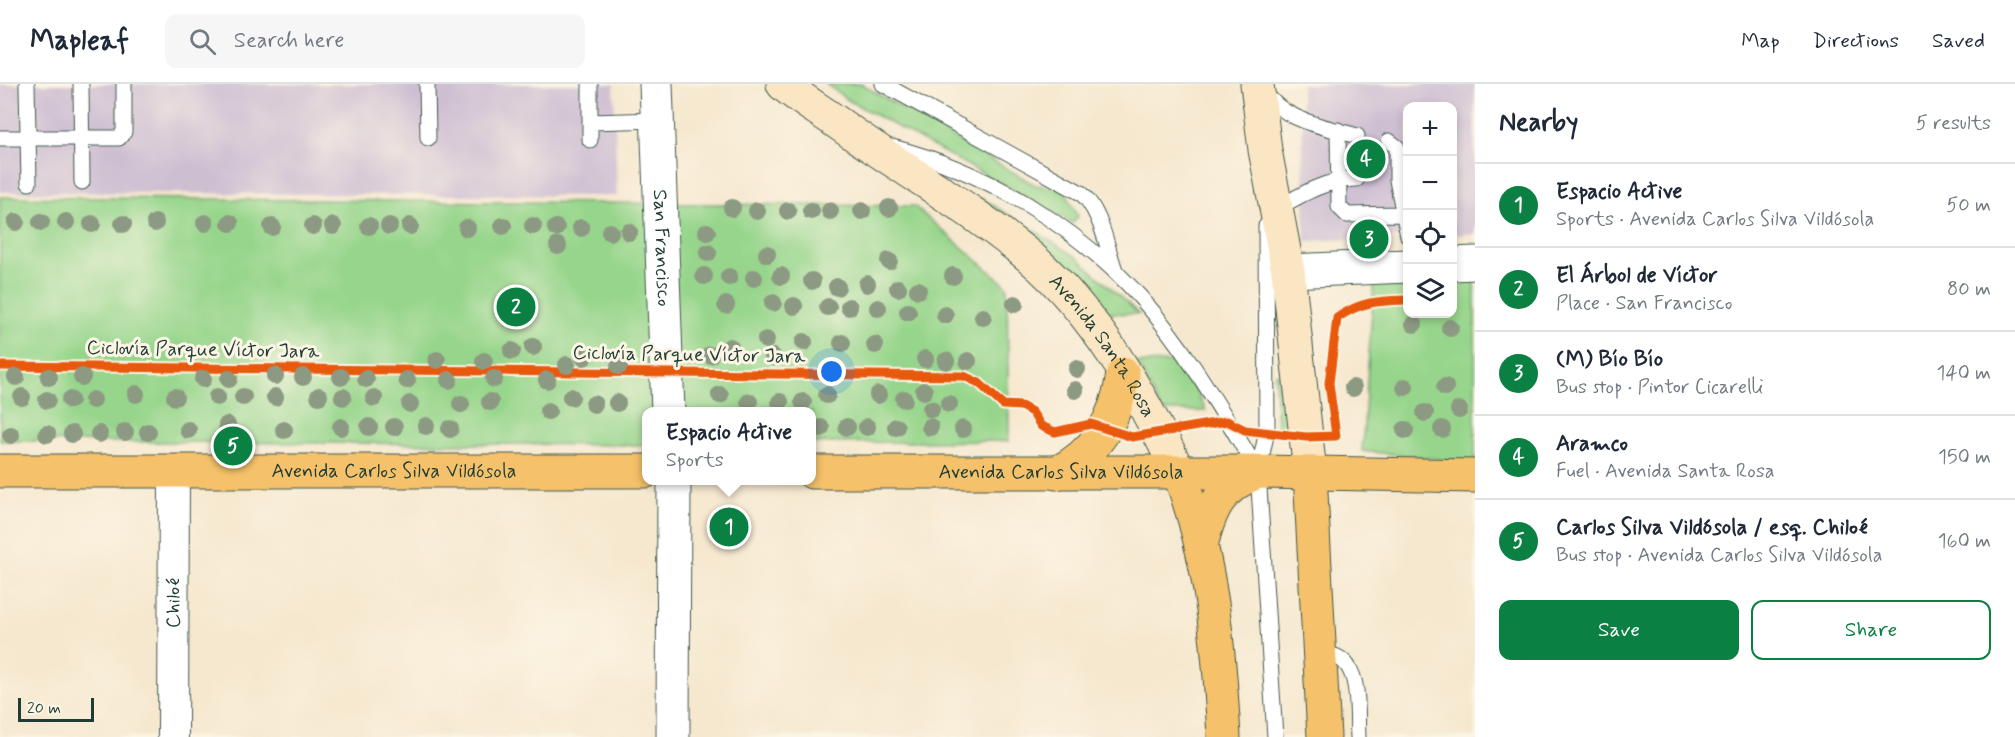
<!DOCTYPE html>
<html lang="en">
<head>
<meta charset="utf-8">
<style>
  :root { --surface:#fff; --page:#f6f6f7; --text:#1f2937; --muted:#747a83; --line:#e0e1e3; --accent:#0b8043 }
  body { margin:0; font-family:Mynerve,sans-serif; background:var(--page); color:var(--text) }
  .controls { position:absolute; right:18px; top:18px; display:grid; overflow:hidden; border-radius:12px; box-shadow:0 3px 9px #0003 }
  .controls button { width:54px; height:54px; display:grid; place-items:center; padding:0; border:0; border-bottom:2px solid var(--line); background:var(--surface); color:var(--text); font:30px sans-serif }
  .scale { position:absolute; left:18px; bottom:15px; width:76px; box-sizing:border-box; padding-left:6px; border:3px solid #1f3d34; border-top:0; font-size:16px; line-height:21px; white-space:nowrap; color:#1f3d34; -webkit-text-stroke:4px #fcf5e5; paint-order:stroke }
  .you { position:absolute; left:832px; top:288px; width:21px; height:21px; margin:-15px; border:4px solid #fff; border-radius:50%; background:#1a73e8; box-shadow:0 0 0 9px #1a73e833 }
  .badge { display:grid; place-items:center; width:39px; height:39px; border-radius:50%; background:var(--accent); color:#fff; font-size:20px; font-weight:700 }
  .pin { position:absolute; translate:-50% -50%; border:3px solid #fff; box-shadow:0 2px 6px #0006 }
  .popup { position:absolute; left:642px; top:323px; width:174px; height:78px; box-sizing:border-box; display:grid; place-content:center; border-radius:12px; background:var(--surface); filter:drop-shadow(0 2px 4px #0005); font-size:20px; white-space:nowrap; color:var(--muted) }
  .popup b { font-size:22px; color:var(--text) }
  .popup::after { content:''; position:absolute; left:50%; top:100%; margin-left:-12px; border:12px solid transparent; border-top-color:var(--surface) }
  .list { margin:0; padding:0; list-style:none }
  h2 { display:flex; justify-content:space-between; align-items:center; height:78px; margin:0; padding:0 24px; font-size:26px }
  h2 small { font-size:20px; font-weight:400; color:var(--muted) }
  .list li { display:grid; grid-template-columns:39px 1fr auto; gap:18px; align-items:center; box-sizing:border-box; height:84px; padding:0 24px; border-top:2px solid var(--line) }
  .list b { display:block; font-size:22px; white-space:nowrap }
  .list p { margin:0; font-size:20px; white-space:nowrap; color:var(--muted) }
  .list em { font-size:20px; font-style:normal; color:var(--muted) }
  .actions { display:flex; gap:12px; padding:18px 24px }
  .actions a { flex:1; padding:14px 0; border:2px solid var(--accent); border-radius:12px; text-align:center; font-size:21px; color:var(--accent) }
  .actions .main { background:var(--accent); color:#fff }
  .icon { flex:none; width:33px; height:33px; fill:none; stroke:currentColor; stroke-width:2; stroke-linecap:round; stroke-linejoin:round }
  .map { position:relative; flex:none; width:1475px; height:653px; overflow:hidden }
  header { display:flex; align-items:center; gap:36px; box-sizing:border-box; height:84px; padding:0 30px; background:var(--surface); border-bottom:2px solid var(--line) }
  header strong { font-size:28px }
  nav { display:flex; gap:33px; margin-inline-start:auto; font-size:21px }
  .search { width:420px; height:54px; background:var(--page); display:flex; align-items:center; gap:15px; box-sizing:border-box; padding:0 21px; border-radius:12px; color:var(--muted); font-size:22px }
  main { display:flex }
  aside { flex:1; background:var(--surface) }
  .map>svg:first-child { display:block }
  .industrial { fill:#cdbed2 }
  .green { fill:#96d58b; stroke:#5a8960; stroke-width:1.5 }
  .lines { fill:none; stroke-linecap:round; stroke-linejoin:round }
  .service-casing { stroke:#3f574b; stroke-width:17 }
  .minor-casing { stroke:#3f574b; stroke-width:32 }
  .tertiary-casing { stroke:#3f574b; stroke-width:35 }
  .secondary-casing { stroke:#3f574b; stroke-width:35 }
  .primary-casing { stroke:#3f574b; stroke-width:35 }
  .service { stroke:#fff; stroke-width:15 }
  .minor { stroke:#fff; stroke-width:30 }
  .tertiary { stroke:#fff; stroke-width:33 }
  .secondary { stroke:#fbe6c4; stroke-width:33 }
  .primary { stroke:#f5c16b; stroke-width:33 }
  .cycleway-casing { stroke:#fcf5e5; stroke-width:13 }
  .cycleway { stroke:#e8590c; stroke-width:9 }
  .tree { fill:#8d9a83 }
  .labels { text-anchor:middle; dominant-baseline:central; stroke-width:6; stroke-linejoin:round; paint-order:stroke }
  .street-label { font-size:20px; fill:#1f3d34; stroke:#fcf5e5 }
</style>
</head>
<body>
<header>
<strong>Mapleaf</strong>
<div class="search"><svg class="icon" aria-label="search" viewBox="0 0 24 24"><circle cx="10" cy="10" r="6"/><path d="M15 15l6 6"/></svg>Search here</div>
<nav><a>Map</a><a>Directions</a><a>Saved</a></nav>
</header>
<main>
<div class="map">
<svg width="1475" height="653" viewBox="0 0 1475 653">
  <rect width="100%" height="100%" fill="#fcf5e5"/>
  <filter id="ink" filterUnits="userSpaceOnUse"><feTurbulence type="fractalNoise" baseFrequency=".0167" numOctaves="2"/><feDisplacementMap in="SourceGraphic" scale="12" xChannelSelector="R" yChannelSelector="G"/><feConvolveMatrix kernelMatrix="1 2 1 2 8 2 1 2 1" color-interpolation-filters="sRGB"/></filter>
  <filter id="wash" filterUnits="userSpaceOnUse"><feTurbulence type="fractalNoise" baseFrequency=".008" numOctaves="4" result="noise"/><feDisplacementMap in="SourceGraphic" scale="24" xChannelSelector="R" yChannelSelector="G"/><feGaussianBlur stdDeviation="1.35" result="paint"/><feColorMatrix in="noise" values="0 0 0 0 0 0 0 0 0 0 0 0 0 0 0 0 0 1.4 0 .05"/><feComposite in="paint" operator="in"/></filter>
  <g filter="url(#wash)">
    <rect width="100%" height="100%" fill="#f6e8cf"/>
    <path class="industrial" d="M0,0H614L617,112L0,108Z
      M1301,0H1475V150L1453,151L1452,22H1408L1407,153L1305,157Z"/>
    <path class="green" d="M826,0H861L1035,101L1064,105L1078,133L1073,139L848,16Z
      M0,113L914,122L1007,202L1009,357L812,359V328H646V361L0,357Z
      M969,115H983L1078,174L1139,230L1098,229Z
      M1475,196V379L1362,367L1374,200L1407,198L1408,230H1452L1453,197Z
      M1181,278L1206,327H1162L1137,279Z
      M1286,288L1289,346H1277L1275,290Z"/>
  </g>
  <g filter="url(#ink)">
    <g class="lines">
      <defs>
        <path id="service" d="M27,0L29,99
          M81,0L82,98
          M427,0L428,54
          M883,0L1081,109C1101,127 1106,161 1115,186
          M1263,6C1284,38 1324,42 1357,52
          M591,38L657,36
          M1338,46L1339,123L1347,131L1403,130
          M0,54H119L124,48V0
          M590,56V0
          M1389,57L1397,63V96L1408,152
          M892,63C986,87 1076,142 1141,214C1187,266 1222,328 1258,387
          M1276,125C1302,110 1327,95 1357,95
          M1266,142L1267,347L1258,388L1275,653
          M1320,570C1364,568 1356,623 1358,653"/>
        <g id="minor">
          <path id="s1" d="M173,653L174,387"/>
        </g>
        <g id="tertiary">
          <path id="s2" d="M656,0L668,328"/>
          <path d="M1452,180L1475,179"/>
          <path d="M1288,187L1408,182"/>
          <path d="M673,653L674,396"/>
        </g>
        <g id="secondary">
          <path id="s3" d="M783,0C799,14 818,25 835,37C899,83 969,122 1030,173C1096,229 1142,312 1179,389"/>
          <path d="M1257,0L1265,66L1288,187L1310,389"/>
        </g>
        <g id="primary">
          <path id="s4" d="M0,387H646"/>
          <path id="s5" d="M812,388H1258L1475,392"/>
          <path d="M1056,389C1097,369 1117,334 1123,290"/>
          <path d="M1179,389C1212,474 1219,563 1224,653"/>
          <path d="M1310,389L1324,653"/>
          <path d="M1201,462C1210,425 1220,402 1258,388"/>
        </g>
      </defs>
      <use href="#service" class="service-casing"/>
      <use href="#minor" class="minor-casing"/>
      <use href="#tertiary" class="tertiary-casing"/>
      <use href="#secondary" class="secondary-casing"/>
      <use href="#primary" class="primary-casing"/>
      <use href="#service" class="service"/>
      <use href="#minor" class="minor"/>
      <use href="#tertiary" class="tertiary"/>
      <use href="#secondary" class="secondary"/>
      <use href="#primary" class="primary"/>
      <defs>
        <path id="cycleway" d="M0,282L964,292L979,299L1003,321L1021,322L1032,328L1041,342L1055,348L1091,340L1132,353L1227,337L1245,346L1306,353L1336,352L1329,299L1337,234C1361,217 1378,217 1408,216"/>
      </defs>
      <use href="#cycleway" class="cycleway-casing"/>
      <use href="#cycleway" class="cycleway"/>
    </g>
    <g class="tree">
      <circle cx="732" cy="124" r="9"/>
      <circle cx="889" cy="124" r="9"/>
      <circle cx="757" cy="127" r="9"/>
      <circle cx="788" cy="127" r="9"/>
      <circle cx="811" cy="127" r="9"/>
      <circle cx="830" cy="127" r="9"/>
      <circle cx="862" cy="127" r="9"/>
      <circle cx="16" cy="138" r="9"/>
      <circle cx="41" cy="138" r="9"/>
      <circle cx="66" cy="138" r="9"/>
      <circle cx="155" cy="139" r="9"/>
      <circle cx="205" cy="139" r="9"/>
      <circle cx="230" cy="139" r="9"/>
      <circle cx="92" cy="140" r="9"/>
      <circle cx="123" cy="140" r="9"/>
      <circle cx="313" cy="142" r="9"/>
      <circle cx="333" cy="142" r="9"/>
      <circle cx="369" cy="142" r="9"/>
      <circle cx="389" cy="142" r="9"/>
      <circle cx="410" cy="142" r="9"/>
      <circle cx="503" cy="142" r="9"/>
      <circle cx="533" cy="142" r="9"/>
      <circle cx="272" cy="143" r="9"/>
      <circle cx="467" cy="144" r="9"/>
      <circle cx="556" cy="144" r="9"/>
      <circle cx="581" cy="144" r="9"/>
      <circle cx="610" cy="148" r="9"/>
      <circle cx="629" cy="148" r="9"/>
      <circle cx="707" cy="148" r="9"/>
      <circle cx="558" cy="162" r="9"/>
      <circle cx="708" cy="169" r="9"/>
      <circle cx="767" cy="170" r="9"/>
      <circle cx="889" cy="177" r="9"/>
      <circle cx="704" cy="192" r="9"/>
      <circle cx="781" cy="192" r="9"/>
      <circle cx="953" cy="192" r="9"/>
      <circle cx="729" cy="193" r="9"/>
      <circle cx="754" cy="194" r="9"/>
      <circle cx="812" cy="197" r="9"/>
      <circle cx="867" cy="200" r="9"/>
      <circle cx="837" cy="203" r="9"/>
      <circle cx="898" cy="204" r="9"/>
      <circle cx="918" cy="206" r="9"/>
      <circle cx="773" cy="219" r="9"/>
      <circle cx="1015" cy="220" r="9"/>
      <circle cx="726" cy="221" r="9"/>
      <circle cx="794" cy="222" r="9"/>
      <circle cx="828" cy="223" r="9"/>
      <circle cx="849" cy="223" r="9"/>
      <circle cx="878" cy="224" r="9"/>
      <circle cx="908" cy="228" r="9"/>
      <circle cx="945" cy="231" r="9"/>
      <circle cx="983" cy="233" r="9"/>
      <circle cx="1414" cy="240" r="9"/>
      <circle cx="1450" cy="244" r="9"/>
      <circle cx="766" cy="256" r="9"/>
      <circle cx="804" cy="258" r="9"/>
      <circle cx="842" cy="259" r="9"/>
      <circle cx="875" cy="261" r="9"/>
      <circle cx="533" cy="263" r="9"/>
      <circle cx="730" cy="263" r="9"/>
      <circle cx="512" cy="267" r="9"/>
      <circle cx="710" cy="271" r="9"/>
      <circle cx="584" cy="273" r="9"/>
      <circle cx="773" cy="273" r="9"/>
      <circle cx="925" cy="275" r="9"/>
      <circle cx="437" cy="276" r="9"/>
      <circle cx="484" cy="277" r="9"/>
      <circle cx="946" cy="277" r="9"/>
      <circle cx="968" cy="277" r="9"/>
      <circle cx="567" cy="281" r="9"/>
      <circle cx="619" cy="282" r="9"/>
      <circle cx="1077" cy="285" r="9"/>
      <circle cx="275" cy="292" r="9"/>
      <circle cx="16" cy="293" r="9"/>
      <circle cx="49" cy="293" r="9"/>
      <circle cx="82" cy="293" r="9"/>
      <circle cx="303" cy="293" r="9"/>
      <circle cx="341" cy="293" r="9"/>
      <circle cx="203" cy="295" r="9"/>
      <circle cx="229" cy="295" r="9"/>
      <circle cx="366" cy="295" r="9"/>
      <circle cx="494" cy="295" r="9"/>
      <circle cx="407" cy="296" r="9"/>
      <circle cx="449" cy="296" r="9"/>
      <circle cx="547" cy="296" r="9"/>
      <circle cx="1405" cy="303" r="9"/>
      <circle cx="1445" cy="303" r="9"/>
      <circle cx="1353" cy="304" r="9"/>
      <circle cx="1075" cy="306" r="9"/>
      <circle cx="924" cy="307" r="9"/>
      <circle cx="136" cy="310" r="9"/>
      <circle cx="720" cy="311" r="9"/>
      <circle cx="827" cy="311" r="9"/>
      <circle cx="878" cy="311" r="9"/>
      <circle cx="319" cy="312" r="9"/>
      <circle cx="22" cy="313" r="9"/>
      <circle cx="175" cy="313" r="9"/>
      <circle cx="217" cy="313" r="9"/>
      <circle cx="243" cy="313" r="9"/>
      <circle cx="275" cy="313" r="9"/>
      <circle cx="343" cy="313" r="9"/>
      <circle cx="571" cy="313" r="9"/>
      <circle cx="374" cy="314" r="9"/>
      <circle cx="904" cy="315" r="9"/>
      <circle cx="47" cy="316" r="9"/>
      <circle cx="70" cy="316" r="9"/>
      <circle cx="93" cy="316" r="9"/>
      <circle cx="490" cy="318" r="9"/>
      <circle cx="749" cy="318" r="9"/>
      <circle cx="780" cy="318" r="9"/>
      <circle cx="803" cy="318" r="9"/>
      <circle cx="617" cy="319" r="9"/>
      <circle cx="410" cy="320" r="9"/>
      <circle cx="461" cy="320" r="9"/>
      <circle cx="594" cy="320" r="9"/>
      <circle cx="949" cy="320" r="9"/>
      <circle cx="931" cy="325" r="9"/>
      <circle cx="1459" cy="326" r="9"/>
      <circle cx="548" cy="327" r="9"/>
      <circle cx="1425" cy="329" r="9"/>
      <circle cx="227" cy="341" r="9"/>
      <circle cx="426" cy="342" r="9"/>
      <circle cx="341" cy="343" r="9"/>
      <circle cx="369" cy="343" r="9"/>
      <circle cx="394" cy="343" r="9"/>
      <circle cx="847" cy="343" r="9"/>
      <circle cx="867" cy="343" r="9"/>
      <circle cx="896" cy="343" r="9"/>
      <circle cx="930" cy="343" r="9"/>
      <circle cx="821" cy="344" r="9"/>
      <circle cx="450" cy="345" r="9"/>
      <circle cx="963" cy="345" r="9"/>
      <circle cx="1442" cy="345" r="9"/>
      <circle cx="188" cy="346" r="9"/>
      <circle cx="284" cy="346" r="9"/>
      <circle cx="1405" cy="346" r="9"/>
      <circle cx="125" cy="348" r="9"/>
      <circle cx="148" cy="348" r="9"/>
      <circle cx="47" cy="350" r="9"/>
      <circle cx="72" cy="350" r="9"/>
      <circle cx="99" cy="350" r="9"/>
      <circle cx="11" cy="351" r="9"/>
    </g>
  </g>
  <g class="labels">
    <g class="street-label">
      <text stroke="none"><textPath href="#s2" startOffset="164">San Francisco</textPath></text>
      <text stroke="none"><textPath href="#s3" startOffset="417">Avenida Santa Rosa</textPath></text>
      <text transform="translate(203 266) rotate(1)">Ciclovía Parque Víctor Jara</text>
      <text transform="translate(689 271) rotate(1)">Ciclovía Parque Víctor Jara</text>
      <text stroke="none"><textPath href="#s4" startOffset="394">Avenida Carlos Silva Vildósola</textPath></text>
      <text stroke="none"><textPath href="#s5" startOffset="249">Avenida Carlos Silva Vildósola</textPath></text>
      <text stroke="none"><textPath href="#s1" startOffset="134">Chiloé</textPath></text>
    </g>
  </g>
</svg>
<div class="controls">
<button>+</button>
<button>−</button>
<button><svg class="icon" aria-label="locate" viewBox="0 0 24 24"><circle cx="12" cy="12" r="6"/><path d="M12 2v4M12 18v4M2 12h4M18 12h4"/></svg></button>
<button><svg class="icon" aria-label="layers" viewBox="0 0 24 24"><path d="M12 4l9 5-9 5-9-5zM3 14l9 5 9-5"/></svg></button>
</div>
<div class="scale">20 m</div>
<div class="you"></div>
<div class="pin badge" style="left:729px;top:443px">1</div>
<div class="popup"><b>Espacio Active</b>Sports</div>
<div class="pin badge" style="left:516px;top:223px">2</div>
<div class="pin badge" style="left:1369px;top:155px">3</div>
<div class="pin badge" style="left:1366px;top:75px">4</div>
<div class="pin badge" style="left:233px;top:362px">5</div>
</div>
<aside>
<h2>Nearby<small>5 results</small></h2>
<ul class="list">
<li><span class="badge">1</span><div><b>Espacio Active</b><p>Sports · Avenida Carlos Silva Vildósola</p></div><em>50 m</em></li>
<li><span class="badge">2</span><div><b>El Árbol de Víctor</b><p>Place · San Francisco</p></div><em>80 m</em></li>
<li><span class="badge">3</span><div><b>(M) Bío Bío</b><p>Bus stop · Pintor Cicarelli</p></div><em>140 m</em></li>
<li><span class="badge">4</span><div><b>Aramco</b><p>Fuel · Avenida Santa Rosa</p></div><em>150 m</em></li>
<li><span class="badge">5</span><div><b>Carlos Silva Vildósola / esq. Chiloé</b><p>Bus stop · Avenida Carlos Silva Vildósola</p></div><em>160 m</em></li>
</ul>
<div class="actions"><a class="main">Save</a><a>Share</a></div>
</aside>
</main>
</body>
</html>
